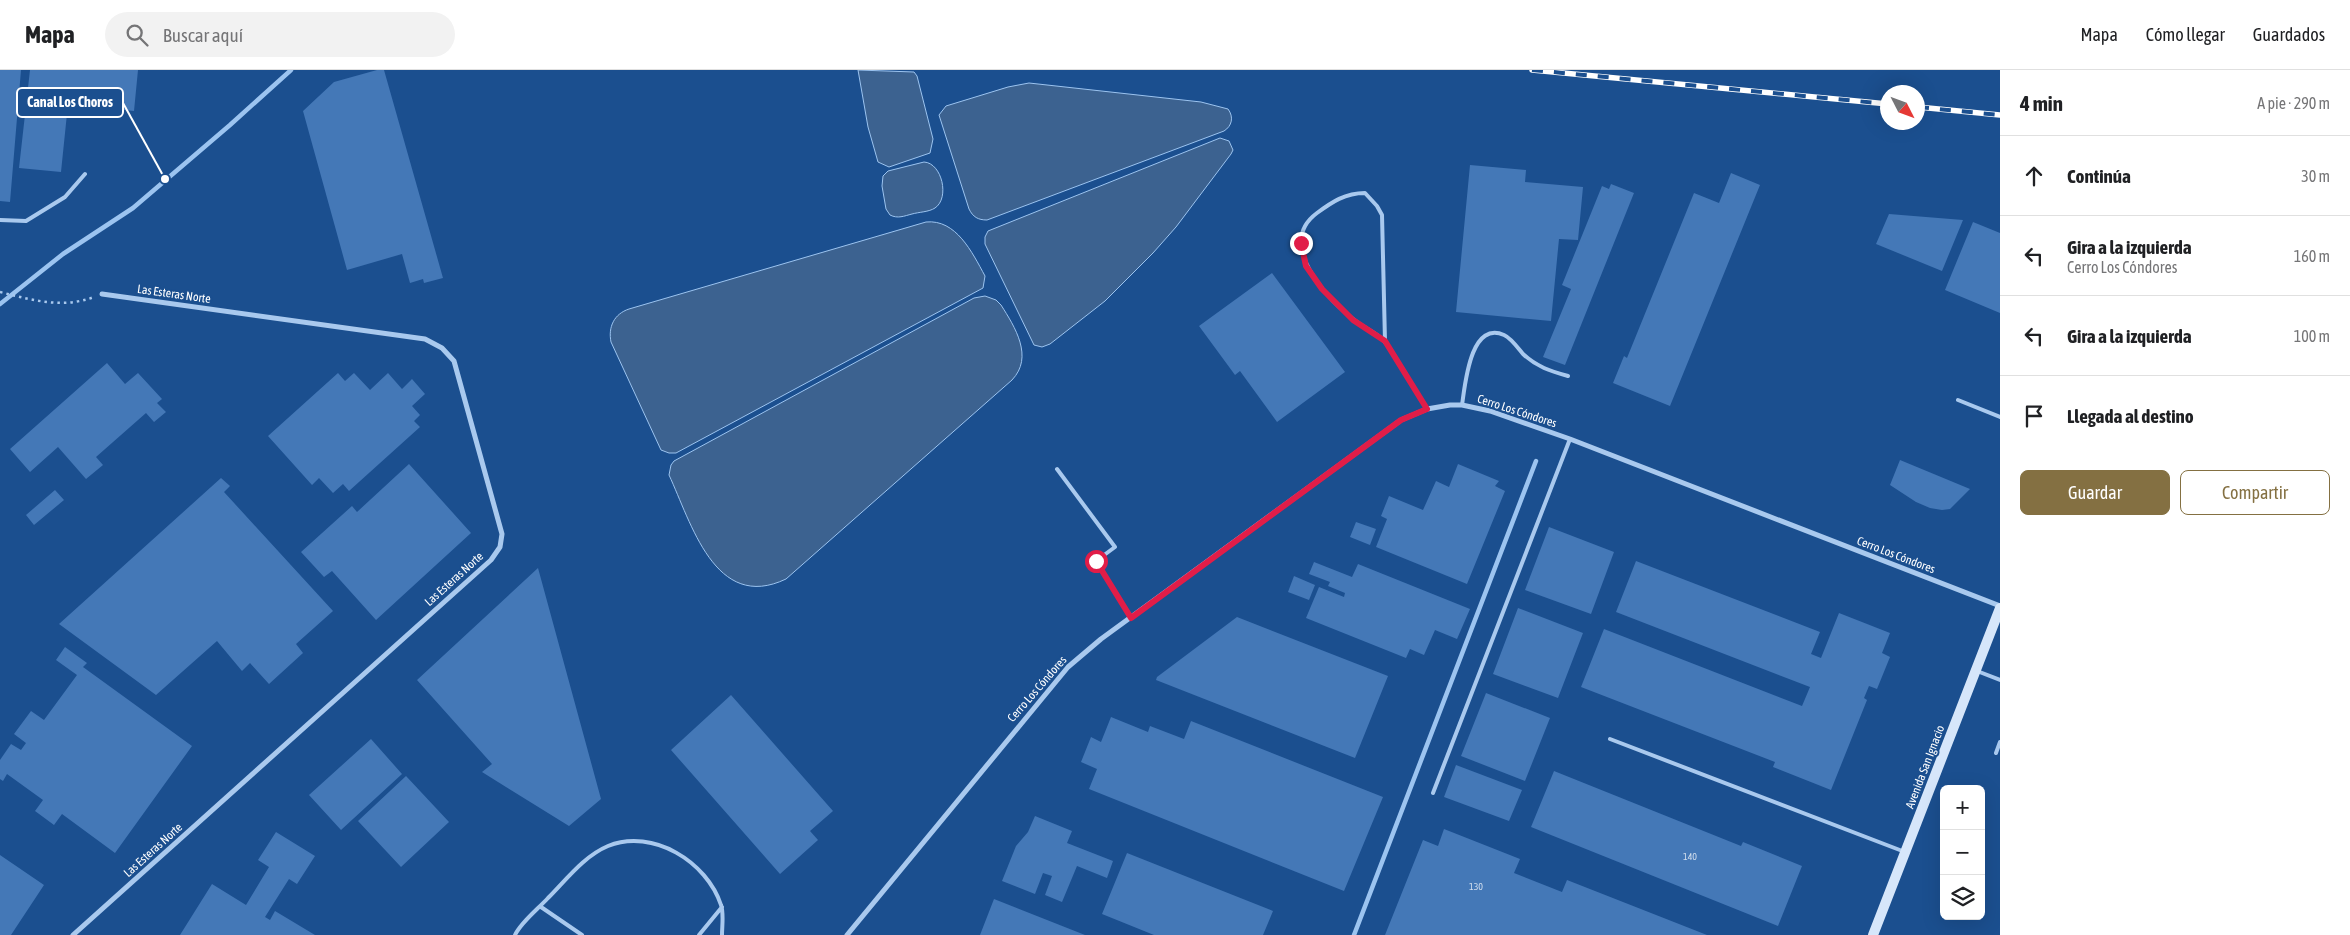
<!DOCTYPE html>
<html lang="es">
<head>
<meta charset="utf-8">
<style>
  :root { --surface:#fff; --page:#f2f2f2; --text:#202124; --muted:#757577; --line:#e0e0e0; --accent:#847042 }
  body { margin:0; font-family:"Asap Condensed",sans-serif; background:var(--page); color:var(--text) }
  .controls { position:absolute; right:15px; bottom:15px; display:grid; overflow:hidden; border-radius:8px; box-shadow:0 5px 20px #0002 }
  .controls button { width:45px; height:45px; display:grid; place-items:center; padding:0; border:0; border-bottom:1px solid var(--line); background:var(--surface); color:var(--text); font:25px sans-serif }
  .compass { position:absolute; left:1880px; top:15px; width:45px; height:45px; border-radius:50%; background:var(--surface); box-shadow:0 5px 20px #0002; rotate:132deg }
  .stop { position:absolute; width:15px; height:15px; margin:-11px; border:4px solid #e11d48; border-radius:50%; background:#fff }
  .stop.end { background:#e11d48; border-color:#fff; box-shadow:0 1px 5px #0008 }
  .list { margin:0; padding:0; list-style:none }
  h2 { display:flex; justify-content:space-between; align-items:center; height:65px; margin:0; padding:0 20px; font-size:21px }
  h2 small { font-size:16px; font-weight:400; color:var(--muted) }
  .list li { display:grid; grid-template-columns:32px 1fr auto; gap:15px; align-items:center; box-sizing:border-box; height:80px; padding:0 20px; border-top:1px solid var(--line) }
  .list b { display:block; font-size:19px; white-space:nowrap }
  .list p { margin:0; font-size:16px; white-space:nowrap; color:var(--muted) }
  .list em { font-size:16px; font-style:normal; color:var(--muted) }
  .actions { display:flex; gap:10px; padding:15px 20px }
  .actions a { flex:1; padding:11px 0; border:1px solid var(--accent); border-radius:8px; text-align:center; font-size:18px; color:var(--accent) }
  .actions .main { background:var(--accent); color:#fff }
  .icon { flex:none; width:28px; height:28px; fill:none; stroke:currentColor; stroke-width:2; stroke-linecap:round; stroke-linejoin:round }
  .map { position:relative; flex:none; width:2000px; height:865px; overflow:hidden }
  header { display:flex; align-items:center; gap:30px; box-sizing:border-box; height:70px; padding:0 25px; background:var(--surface); border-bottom:1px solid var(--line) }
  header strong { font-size:24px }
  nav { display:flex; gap:28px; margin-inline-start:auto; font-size:18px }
  .search { width:350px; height:45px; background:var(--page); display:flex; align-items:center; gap:12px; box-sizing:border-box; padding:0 18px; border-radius:28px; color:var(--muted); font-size:19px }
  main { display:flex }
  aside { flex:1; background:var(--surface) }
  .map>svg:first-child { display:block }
  .water { fill:#3c6290; stroke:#9cc4f0 }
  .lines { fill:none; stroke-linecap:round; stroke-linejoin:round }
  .stream { stroke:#9cc4f0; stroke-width:4.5 }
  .building { fill:#4478b7 }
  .path { stroke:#a9c9ee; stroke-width:2.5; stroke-dasharray:2.5 4; stroke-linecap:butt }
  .service { stroke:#a9c9ee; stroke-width:4 }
  .minor { stroke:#a9c9ee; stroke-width:5 }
  .secondary { stroke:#d6e6fa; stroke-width:10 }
  .rail-casing { stroke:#fff; stroke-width:5.5 }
  .rail { stroke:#1b4f8f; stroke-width:4; stroke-dasharray:11; stroke-linecap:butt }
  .route { stroke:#e11d48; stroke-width:6 }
  .labels { text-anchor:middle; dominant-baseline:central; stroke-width:4; stroke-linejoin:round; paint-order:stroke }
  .number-label { font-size:10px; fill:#d0dded }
  .street-label { font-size:12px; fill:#fff; stroke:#1b4f8f }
  .leader { fill:none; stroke:#fff; stroke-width:2 }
  .callout-dot { fill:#fff; stroke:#1b4f8f; stroke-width:2 }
  .callout { fill:#1b4f8f; stroke:#fff; stroke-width:2 }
  .callout-label { font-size:14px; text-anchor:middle; font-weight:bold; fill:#fff }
</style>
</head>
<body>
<header>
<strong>Mapa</strong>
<div class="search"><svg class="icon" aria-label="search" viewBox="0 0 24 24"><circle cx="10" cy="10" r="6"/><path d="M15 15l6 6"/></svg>Buscar aquí</div>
<nav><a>Mapa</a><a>Cómo llegar</a><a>Guardados</a></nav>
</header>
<main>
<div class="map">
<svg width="2000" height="865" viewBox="0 0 2000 865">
  <rect width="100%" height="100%" fill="#1b4f8f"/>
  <path class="water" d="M858,0L914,2L917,6L933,69L930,83L889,97L878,92L868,57Z
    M1029,13L1201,32L1228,39C1234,47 1232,56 1224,61L987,150C978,150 973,147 969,139L939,45L946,36L1008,17Z
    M1220,68L1229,71L1233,80L1231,84L1176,157L1153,183L1105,231L1050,274L1042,277L1034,275L985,174V167L988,161Z
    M924,92C942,93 950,128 935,138C929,142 919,142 912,144C904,146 898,149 890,145L886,139L882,116L883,106L888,101Z
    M926,152C956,149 972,182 985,206L983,218L676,383H669L661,380L611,272C608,257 614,244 629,239Z
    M985,226L996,230L1001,235C1015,257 1034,287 1012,310L786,509C715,543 691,452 669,405L671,395L674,391L974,228Z"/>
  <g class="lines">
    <path class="stream" d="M0,234L63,184L133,138L230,55L291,0
      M1354,865L1536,391"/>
  </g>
  <path class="building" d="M0,0H21L10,132L0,131Z
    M30,0H138L134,41L68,34L61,102L19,98Z
    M377,0H384L443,208L424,213L423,209L410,213L402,184L347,200L303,41L334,12Z
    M1470,95L1526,100L1525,112L1583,117L1578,170L1559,169L1551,251L1456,242Z
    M1731,103L1760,115L1670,336L1613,313L1624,286L1627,288L1694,123L1719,133Z
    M1611,114L1634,123L1565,295L1543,287L1571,219L1562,215L1602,116L1609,119Z
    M1889,144L1963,150L1942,201L1876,174Z
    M1973,152L2000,163V243L1945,220Z
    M1272,203L1345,302L1277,352L1240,301L1235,305L1199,256Z
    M107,293L125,314L138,303L162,329L157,333L166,342L154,352L146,343L96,387L103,395L86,409L58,377L30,402L10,379Z
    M338,303L345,311L354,303L370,320L388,303L402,319L412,309L425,324L412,336L420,345L414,351L420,357L349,421L343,414L333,423L319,408L312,415L268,366Z
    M1900,390L1970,419L1950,439L1942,440L1930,438L1916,432L1890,415Z
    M409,394L471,463L376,550L332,501L324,507L301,482L352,436L357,442Z
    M1458,394L1499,411L1495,416L1505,421L1467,514L1376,477L1387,449L1381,446L1389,426L1423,440L1436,411L1449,417Z
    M221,408L230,416L224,422L333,541L296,574L303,583L269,614L250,593L242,601L217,571L156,625L59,554Z
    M55,420L64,430L34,455L26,445Z
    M1356,452L1376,459L1370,475L1350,467Z
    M1549,457L1614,482L1591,544L1525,520Z
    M1636,491L1820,562L1811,584L1821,588L1839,543L1890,563L1882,583L1890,587L1877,619L1869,616L1864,628L1867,630L1831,720L1773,697L1775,692L1581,617L1604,559L1802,636L1810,617L1616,542Z
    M1314,492L1352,507L1358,494L1470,539L1457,569L1435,560L1424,585L1410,579L1406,588L1306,548L1319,517L1344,527L1345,523L1328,516L1330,512L1309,504Z
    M538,498L601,729L569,756L482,702L492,694L417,610Z
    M1294,506L1315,515L1309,530L1288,522Z
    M1518,538L1583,563L1558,628L1493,604Z
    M1237,547L1388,606L1355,688L1156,610L1157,607Z
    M65,577L87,593L83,597L192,676L115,783L62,744L54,755L35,741L43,730L7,704L3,711L0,709V690L11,674L21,680L26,673L14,664L31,641L44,650L77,605L56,590Z
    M1486,623L1550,648L1525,711L1461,686Z
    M731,625L833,741L810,761L818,770L780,804L671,680Z
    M1111,647L1148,662L1150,656L1184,669L1191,651L1383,727L1344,821L1089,719L1097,699L1081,692L1091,667L1101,672Z
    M371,669L402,704L341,760L309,725Z
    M1456,695L1522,720L1509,751L1444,727Z
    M1554,701L1741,776L1743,772L1802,796L1778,856L1531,757Z
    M406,706L449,752L401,797L358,751Z
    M1035,746L1072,761L1067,773L1113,791L1107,808L1077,796L1062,832L1045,825L1052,806L1043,803L1035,824L1002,811L1016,776L1028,762Z
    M1444,759L1520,789L1514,803L1562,822L1567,810L1707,865H1385L1423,770L1438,776Z
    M276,762L315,786L297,814L289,809L265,847L270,850L275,841L315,865H180L212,814L246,835L269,797L258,790Z
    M1127,783L1273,841L1263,865H1154L1102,844Z
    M0,785L44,815L11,865H0Z
    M994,829L1085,865H980Z"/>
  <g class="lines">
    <path class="path" d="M0,222C32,230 62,239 94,227"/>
    <path class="service" d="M0,150L26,151L65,127L85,104
      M1385,271L1382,145L1377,136L1365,123C1345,123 1332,132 1317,143C1275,174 1327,228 1353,249C1362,257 1376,262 1384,271C1389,276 1393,284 1397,290C1407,306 1417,323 1427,339
      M1958,330L2000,347
      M1462,335C1465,316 1470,250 1504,265C1511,268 1518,278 1523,284C1537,297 1550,301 1568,306
      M1057,399L1115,477L1096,491L1131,548
      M1977,601L2000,610
      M1610,669L1905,782
      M1996,683L2000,672
      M1433,723L1570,369
      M541,837L582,865
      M515,865C521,852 538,839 548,828C566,810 584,786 608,776C653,758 707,792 721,835C724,843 722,856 722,865
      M699,865L722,837"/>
    <path class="minor" d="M73,865L491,490L500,477L502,464L454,291L442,278L425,269L102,224
      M847,865L1068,597L1101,569L1401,350L1427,339L1450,335H1462L1490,341L1570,369L2000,536"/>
    <path class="secondary" d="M1873,865L2000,538"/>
    <defs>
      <path id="rail" d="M1532,0L1888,34
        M1918,37L2000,45"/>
    </defs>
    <use href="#rail" class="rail-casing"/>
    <use href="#rail" class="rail"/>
  </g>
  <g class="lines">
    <path class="route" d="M1096,491L1131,548L1401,350L1427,339L1385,271L1353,250L1322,219L1306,196L1301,173"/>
  </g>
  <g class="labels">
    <g class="number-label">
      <text x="1690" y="786">140</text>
      <text x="1476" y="816">130</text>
    </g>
    <g class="street-label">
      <text transform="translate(174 224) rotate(8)">Las Esteras Norte</text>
      <text transform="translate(1517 341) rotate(18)">Cerro Los Cóndores</text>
      <text transform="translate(1896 485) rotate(21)">Cerro Los Cóndores</text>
      <text transform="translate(454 509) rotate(-42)">Las Esteras Norte</text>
      <text transform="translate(1037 619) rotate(-49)">Cerro Los Cóndores</text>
      <text transform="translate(1925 697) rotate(-69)">Avenida San Ignacio</text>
      <text transform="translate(153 780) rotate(-42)">Las Esteras Norte</text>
    </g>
  </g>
  <path class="leader" d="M165 109L123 33"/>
  <circle class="callout-dot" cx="165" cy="109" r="5"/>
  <rect class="callout" x="17" y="18" width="106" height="29" rx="5"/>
  <g class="callout-label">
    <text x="70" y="37">Canal Los Choros</text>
  </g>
</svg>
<div class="controls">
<button>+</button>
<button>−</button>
<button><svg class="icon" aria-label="layers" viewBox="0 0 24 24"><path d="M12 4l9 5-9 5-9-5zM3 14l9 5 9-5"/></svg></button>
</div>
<svg class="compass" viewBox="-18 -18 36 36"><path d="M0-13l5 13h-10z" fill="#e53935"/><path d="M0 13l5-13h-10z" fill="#757577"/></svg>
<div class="stop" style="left:1096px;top:491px"></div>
<div class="stop end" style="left:1301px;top:173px"></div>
</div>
<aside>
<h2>4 min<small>A pie · 290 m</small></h2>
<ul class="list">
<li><svg class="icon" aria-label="ahead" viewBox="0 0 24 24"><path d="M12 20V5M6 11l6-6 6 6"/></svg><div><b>Continúa</b></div><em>30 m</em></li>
<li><svg class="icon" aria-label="left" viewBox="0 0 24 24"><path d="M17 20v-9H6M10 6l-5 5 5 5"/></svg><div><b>Gira a la izquierda</b><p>Cerro Los Cóndores</p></div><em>160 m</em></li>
<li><svg class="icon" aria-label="left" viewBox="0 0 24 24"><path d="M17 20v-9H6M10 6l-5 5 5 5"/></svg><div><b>Gira a la izquierda</b></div><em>100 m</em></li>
<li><svg class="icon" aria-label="arrive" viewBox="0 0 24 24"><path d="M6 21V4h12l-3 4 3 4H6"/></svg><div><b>Llegada al destino</b></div></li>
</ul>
<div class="actions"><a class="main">Guardar</a><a>Compartir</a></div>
</aside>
</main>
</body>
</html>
